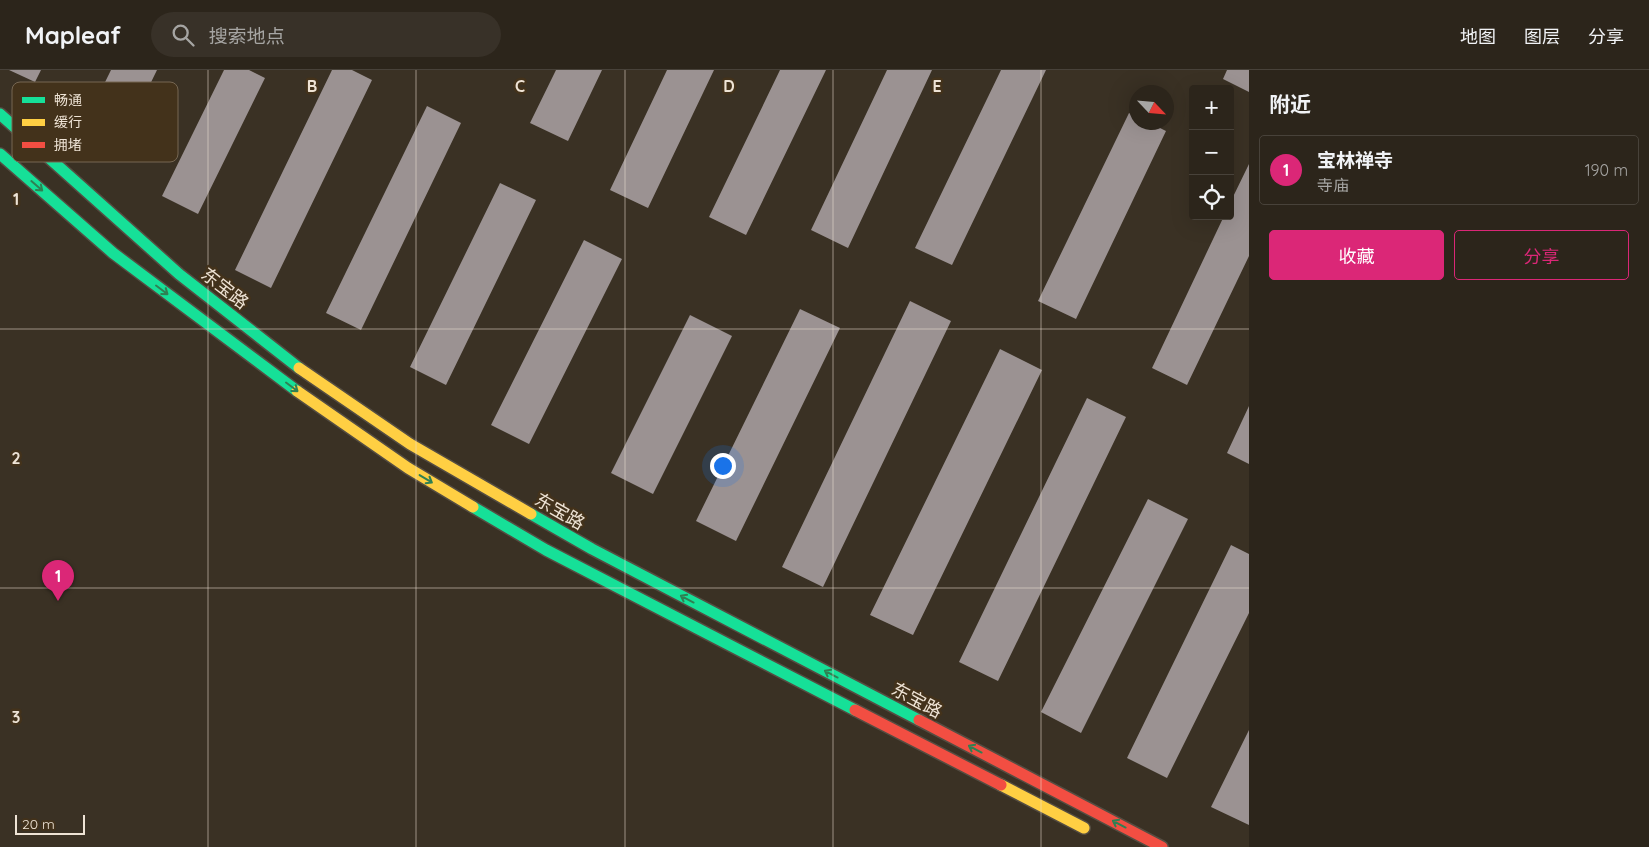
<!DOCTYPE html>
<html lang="zh">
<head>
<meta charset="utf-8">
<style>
  :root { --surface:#2c251b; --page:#383128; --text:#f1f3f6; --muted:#a6a5a3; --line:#48423a; --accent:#db2777 }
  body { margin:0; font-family:Quicksand,"Noto Sans SC",sans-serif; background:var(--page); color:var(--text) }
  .controls { position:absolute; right:15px; top:15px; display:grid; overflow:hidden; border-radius:5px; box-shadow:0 5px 20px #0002 }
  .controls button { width:45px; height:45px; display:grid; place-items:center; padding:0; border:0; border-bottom:1px solid var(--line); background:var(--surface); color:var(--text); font:25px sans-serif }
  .compass { position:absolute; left:1129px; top:15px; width:45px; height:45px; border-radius:50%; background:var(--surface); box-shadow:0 5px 20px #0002; rotate:116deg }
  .scale { position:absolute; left:15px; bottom:12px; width:70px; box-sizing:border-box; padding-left:5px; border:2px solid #eee3d5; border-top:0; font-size:14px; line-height:18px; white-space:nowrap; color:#eee3d5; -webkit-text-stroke:4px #43321b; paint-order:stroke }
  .you { position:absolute; left:722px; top:395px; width:18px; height:18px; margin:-12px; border:4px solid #fff; border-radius:50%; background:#1a73e8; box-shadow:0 0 0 8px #1a73e833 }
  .badge { display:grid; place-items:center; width:32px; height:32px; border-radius:50%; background:var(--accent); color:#fff; font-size:16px; font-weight:700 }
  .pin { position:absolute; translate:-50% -41px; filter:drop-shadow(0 1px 2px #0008) }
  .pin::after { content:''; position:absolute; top:26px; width:18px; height:15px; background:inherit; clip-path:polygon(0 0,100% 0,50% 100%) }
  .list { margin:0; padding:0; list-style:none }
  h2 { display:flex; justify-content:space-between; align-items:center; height:65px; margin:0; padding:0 20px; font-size:21px }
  h2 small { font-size:16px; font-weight:400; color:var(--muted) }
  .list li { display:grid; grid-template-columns:32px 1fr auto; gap:15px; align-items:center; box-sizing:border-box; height:70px; margin:0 10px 10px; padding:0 10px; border:1px solid var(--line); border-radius:5px }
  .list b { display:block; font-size:19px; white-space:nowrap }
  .list p { margin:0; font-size:16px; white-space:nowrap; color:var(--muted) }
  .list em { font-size:16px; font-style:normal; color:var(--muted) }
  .actions { display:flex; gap:10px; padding:15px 20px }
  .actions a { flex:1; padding:11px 0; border:1px solid var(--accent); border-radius:5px; text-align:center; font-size:18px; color:var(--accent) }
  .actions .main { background:var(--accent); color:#fff }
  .icon { flex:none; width:28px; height:28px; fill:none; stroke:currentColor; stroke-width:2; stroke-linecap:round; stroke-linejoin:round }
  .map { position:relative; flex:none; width:1249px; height:777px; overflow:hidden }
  header { display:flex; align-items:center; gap:30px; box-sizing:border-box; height:70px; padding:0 25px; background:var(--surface); border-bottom:1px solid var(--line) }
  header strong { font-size:24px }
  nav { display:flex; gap:28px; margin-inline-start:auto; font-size:18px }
  .search { width:350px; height:45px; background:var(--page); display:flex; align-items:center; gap:12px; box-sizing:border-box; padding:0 18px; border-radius:28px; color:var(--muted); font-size:19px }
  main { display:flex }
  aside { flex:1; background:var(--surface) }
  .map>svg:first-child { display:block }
  .building { fill:#9b9292 }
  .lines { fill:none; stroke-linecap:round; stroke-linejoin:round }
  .fast-casing { stroke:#554d42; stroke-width:14 }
  .slow-casing { stroke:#554d42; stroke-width:14 }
  .jam-casing { stroke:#554d42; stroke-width:14 }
  .fast { stroke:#16e098; stroke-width:11 }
  .slow { stroke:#ffcf43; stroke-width:11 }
  .jam { stroke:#f24e42; stroke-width:11 }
  .oneway { stroke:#2f8053 }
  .grid { fill:none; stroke:#eee3d5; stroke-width:1; stroke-opacity:0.55 }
  .labels { text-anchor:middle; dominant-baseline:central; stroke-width:5; stroke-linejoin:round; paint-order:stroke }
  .street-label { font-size:18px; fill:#eee3d5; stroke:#43321b }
  .key { fill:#43321b; stroke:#766753; stroke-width:1 }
  .key-label { font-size:14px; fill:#eee3d5 }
  .grid-label { font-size:16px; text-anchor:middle; font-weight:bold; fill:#eee3d5; stroke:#43321b; stroke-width:5; stroke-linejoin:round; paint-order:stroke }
</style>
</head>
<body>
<header>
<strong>Mapleaf</strong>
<div class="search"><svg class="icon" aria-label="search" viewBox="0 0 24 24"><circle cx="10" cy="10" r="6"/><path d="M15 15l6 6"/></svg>搜索地点</div>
<nav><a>地图</a><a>图层</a><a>分享</a></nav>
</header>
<main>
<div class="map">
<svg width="1249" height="777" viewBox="0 0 1249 777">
  <rect width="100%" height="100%" fill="#3a3124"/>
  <path class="building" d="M9,0H41L35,12Z
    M111,0H157L115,86L78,67Z
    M224,0H249L265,8L198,144L162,126Z
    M332,0H352L372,10L271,218L235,200Z
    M556,0H602L568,71L530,53Z
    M667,0H714L648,138L610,120Z
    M780,0H826L746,165L709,147Z
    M887,0H932L848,178L811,160Z
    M1001,0H1046L952,195L915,178Z
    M1227,0H1249V22L1223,9Z
    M427,36L461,53L361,260L326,243Z
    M1129,43L1136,47V52H1148L1166,61L1076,249L1038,231Z
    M1249,94V186L1187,315L1152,298L1224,146H1230V133Z
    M500,113L536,130L446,315L410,297Z
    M584,170L622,189L529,374L491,355Z
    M910,231L951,251L823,517L782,497Z
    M800,239L840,258L736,471L696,451Z
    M690,245L732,266L653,424L611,403Z
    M1000,279L1042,300L913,565L870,545Z
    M1087,328L1126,347L998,611L959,592Z
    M1249,336V394L1227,383Z
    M1148,429L1188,449L1081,663L1041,642Z
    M1231,475L1249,484V543L1167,708L1127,688Z
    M1249,660V755L1211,737Z"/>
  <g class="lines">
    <defs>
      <path id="fast" d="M0,44L179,204L299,298
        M0,84L113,183L297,321
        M473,437L546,480L855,640
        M531,444L592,479L919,650"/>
      <path id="slow" d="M299,298L410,374L531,444
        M297,321L408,398L473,437
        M1001,715L1084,758"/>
      <path id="jam" d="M855,640L1001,715
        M919,650L1162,777"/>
    </defs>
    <use href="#fast" class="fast-casing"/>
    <use href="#slow" class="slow-casing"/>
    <use href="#jam" class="jam-casing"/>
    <use href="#fast" class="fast"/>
    <use href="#slow" class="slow"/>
    <use href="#jam" class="jam"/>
  </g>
  <defs><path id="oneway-shaft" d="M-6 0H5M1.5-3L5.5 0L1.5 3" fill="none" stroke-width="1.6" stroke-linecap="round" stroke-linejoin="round" transform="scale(1.25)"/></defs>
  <g class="oneway">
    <use href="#oneway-shaft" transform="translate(37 116) rotate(41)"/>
    <use href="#oneway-shaft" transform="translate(162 220) rotate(37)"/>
    <use href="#oneway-shaft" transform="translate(292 317) rotate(37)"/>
    <use href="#oneway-shaft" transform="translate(426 409) rotate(31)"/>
    <use href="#oneway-shaft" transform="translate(687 529) rotate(-152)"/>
    <use href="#oneway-shaft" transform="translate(831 604) rotate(-152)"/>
    <use href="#oneway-shaft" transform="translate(975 679) rotate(-152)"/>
    <use href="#oneway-shaft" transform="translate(1119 754) rotate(-152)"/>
  </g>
  <path class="grid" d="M208,0V777M416,0V777M625,0V777M833,0V777M1041,0V777M0,259H1249M0,518H1249"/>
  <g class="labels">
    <g class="street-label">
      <text transform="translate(225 218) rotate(38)">东宝路</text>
      <text transform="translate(560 441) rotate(30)">东宝路</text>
      <text transform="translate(917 630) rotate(28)">东宝路</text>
    </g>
  </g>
  <rect x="12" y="12" width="166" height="80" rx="8" class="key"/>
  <rect x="22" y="27" width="23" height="6" fill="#16e098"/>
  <rect x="22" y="49" width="23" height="7" fill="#ffcf43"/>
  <rect x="22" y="72" width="23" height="6" fill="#f24e42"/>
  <g class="key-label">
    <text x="54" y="35">畅通</text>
    <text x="54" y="57">缓行</text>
    <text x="54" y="80">拥堵</text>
  </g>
  <g class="grid-label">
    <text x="312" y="22">B</text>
    <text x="520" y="22">C</text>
    <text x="729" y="22">D</text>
    <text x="937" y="22">E</text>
    <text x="16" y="135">1</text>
    <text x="16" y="394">2</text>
    <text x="16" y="653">3</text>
  </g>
</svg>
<div class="controls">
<button>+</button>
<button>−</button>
<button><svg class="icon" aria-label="locate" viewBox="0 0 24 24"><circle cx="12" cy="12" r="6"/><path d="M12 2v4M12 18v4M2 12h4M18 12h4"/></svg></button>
</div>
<svg class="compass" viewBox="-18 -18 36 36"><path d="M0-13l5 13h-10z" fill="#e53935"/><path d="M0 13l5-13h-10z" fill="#a6a5a3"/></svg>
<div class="scale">20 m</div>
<div class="you"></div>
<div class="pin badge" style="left:58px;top:531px">1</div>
</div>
<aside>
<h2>附近<small></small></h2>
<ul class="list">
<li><span class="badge">1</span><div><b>宝林禅寺</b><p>寺庙</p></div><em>190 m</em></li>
</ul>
<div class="actions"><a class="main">收藏</a><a>分享</a></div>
</aside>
</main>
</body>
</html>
